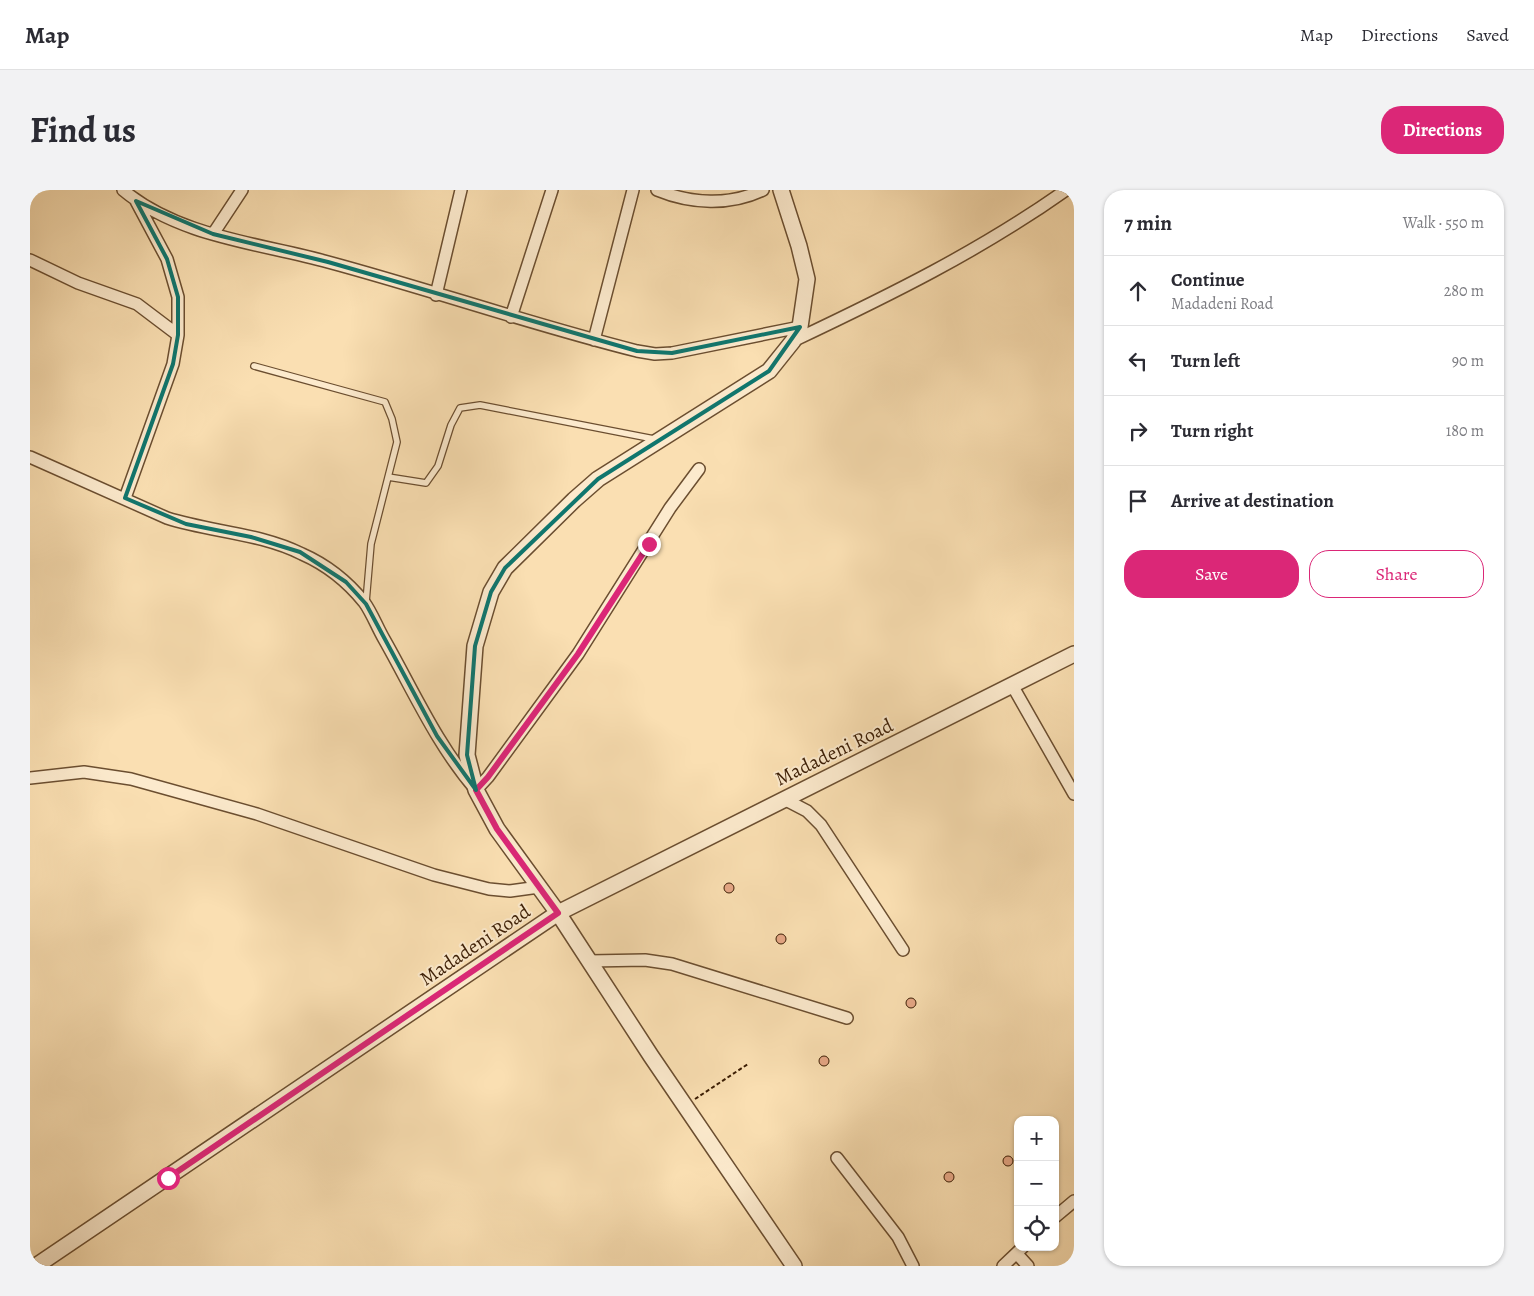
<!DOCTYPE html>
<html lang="en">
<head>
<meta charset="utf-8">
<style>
  :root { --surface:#fff; --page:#f2f2f3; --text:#2b2b33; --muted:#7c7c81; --line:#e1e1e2; --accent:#db2777 }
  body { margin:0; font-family:Alegreya,serif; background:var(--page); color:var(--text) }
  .controls { position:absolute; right:15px; bottom:15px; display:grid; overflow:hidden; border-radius:10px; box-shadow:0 1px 4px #0004 }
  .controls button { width:45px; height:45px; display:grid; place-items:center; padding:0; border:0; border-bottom:1px solid var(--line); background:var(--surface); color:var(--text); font:25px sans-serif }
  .stop { position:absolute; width:15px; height:15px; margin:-11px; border:4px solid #db2777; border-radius:50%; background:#fff }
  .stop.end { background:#db2777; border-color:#fff; box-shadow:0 1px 5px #0008 }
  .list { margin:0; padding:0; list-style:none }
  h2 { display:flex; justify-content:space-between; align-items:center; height:65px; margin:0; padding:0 20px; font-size:21px }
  h2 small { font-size:16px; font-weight:400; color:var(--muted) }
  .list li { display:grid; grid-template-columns:32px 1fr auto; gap:15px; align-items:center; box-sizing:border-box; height:70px; padding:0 20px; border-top:1px solid var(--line) }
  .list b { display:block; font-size:19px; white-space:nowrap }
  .list p { margin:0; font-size:16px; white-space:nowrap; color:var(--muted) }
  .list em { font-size:16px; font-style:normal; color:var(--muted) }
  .actions { display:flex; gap:10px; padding:15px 20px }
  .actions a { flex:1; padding:11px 0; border:1px solid var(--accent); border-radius:20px; text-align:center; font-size:18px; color:var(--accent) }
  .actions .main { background:var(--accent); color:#fff }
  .icon { flex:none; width:28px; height:28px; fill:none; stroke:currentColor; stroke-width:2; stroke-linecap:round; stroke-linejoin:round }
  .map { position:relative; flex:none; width:1044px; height:1076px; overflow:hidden; border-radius:20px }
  header { display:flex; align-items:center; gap:30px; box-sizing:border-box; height:70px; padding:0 25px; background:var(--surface); border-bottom:1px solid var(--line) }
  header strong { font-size:24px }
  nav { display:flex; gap:28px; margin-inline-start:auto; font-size:18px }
  .intro { display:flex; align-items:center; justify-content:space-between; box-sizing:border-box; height:120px; padding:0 30px }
  h1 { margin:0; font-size:35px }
  .button { padding:12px 22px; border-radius:20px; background:var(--accent); color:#fff; font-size:18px; font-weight:700 }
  main { display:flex; gap:30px; padding:0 30px }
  aside { flex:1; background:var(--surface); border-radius:20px; box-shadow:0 1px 4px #0004 }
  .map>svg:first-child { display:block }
  .building { fill:#e7a887; stroke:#3b1d04 }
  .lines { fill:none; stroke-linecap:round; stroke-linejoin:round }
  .service-casing { stroke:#6b4e30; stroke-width:8 }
  .minor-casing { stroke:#6b4e30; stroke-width:14 }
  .tertiary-casing { stroke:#6b4e30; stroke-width:18 }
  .path { stroke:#3b1d04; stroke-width:2; stroke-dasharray:4 2.5; stroke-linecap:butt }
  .service { stroke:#fceacd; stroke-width:5.5 }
  .minor { stroke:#fceacd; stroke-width:11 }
  .tertiary { stroke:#fceacd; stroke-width:15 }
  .route { stroke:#db2777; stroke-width:6 }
  .marked { fill:none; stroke:#0f766e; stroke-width:4; stroke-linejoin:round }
  .labels { text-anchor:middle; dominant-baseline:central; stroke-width:4; stroke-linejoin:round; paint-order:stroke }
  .street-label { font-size:20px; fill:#3b1d04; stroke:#fceacd }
</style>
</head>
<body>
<header>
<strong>Map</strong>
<nav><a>Map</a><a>Directions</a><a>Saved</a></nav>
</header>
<div class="intro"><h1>Find us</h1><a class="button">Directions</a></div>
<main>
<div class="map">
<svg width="1044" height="1076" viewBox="0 0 1044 1076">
  <rect width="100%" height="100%" fill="#fadfb2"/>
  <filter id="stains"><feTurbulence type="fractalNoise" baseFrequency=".004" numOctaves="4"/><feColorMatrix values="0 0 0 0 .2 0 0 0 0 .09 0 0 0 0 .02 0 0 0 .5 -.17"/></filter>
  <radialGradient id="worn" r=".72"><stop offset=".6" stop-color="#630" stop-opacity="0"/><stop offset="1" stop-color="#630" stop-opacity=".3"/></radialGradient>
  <path class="building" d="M694 698a5 5 0 1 1 10 0a5 5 0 1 1-10 0Z
    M746 749a5 5 0 1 1 10 0a5 5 0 1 1-10 0Z
    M876 813a5 5 0 1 1 10 0a5 5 0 1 1-10 0Z
    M789 871a5 5 0 1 1 10 0a5 5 0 1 1-10 0Z
    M973 971a5 5 0 1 1 10 0a5 5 0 1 1-10 0Z
    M914 987a5 5 0 1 1 10 0a5 5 0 1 1-10 0Z"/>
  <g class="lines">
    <defs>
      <path id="service" d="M224,176L355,212L362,229L367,252L341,354L336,412
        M358,287L396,293L408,276L421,235L430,218L450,215L624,249"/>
      <path id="minor" d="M93,0C149,47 230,53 298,72C402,100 503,135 607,161L625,164L642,163L770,137
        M627,0C661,14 700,16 733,0
        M183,44L212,0
        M0,70L48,93L107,114L148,145
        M406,105L431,0
        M481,127L522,0
        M564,150L603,0
        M763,151C858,106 950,61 1036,0
        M0,267L137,328C181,342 230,343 272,364C297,375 317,391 334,412C342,423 347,437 354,449C383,500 407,555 446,600L458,587L548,464L640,318L669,279
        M95,308L143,174L148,145V107L137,69L106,11
        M982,495L1044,604
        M0,588L54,582L101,589L227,624L404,685L459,699L480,701L509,697
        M754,609L777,621L791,635L873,760
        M559,771L615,770L642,774L817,828
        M807,968L868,1047L883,1076
        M1025,1027L1044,1011
        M987,1064L998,1076
        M973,1076L993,1057"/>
      <path id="tertiary" d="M751,0L769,56L777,89L770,137L763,151L739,181L568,289L544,310L475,378L461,402L445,456L437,565L446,600L467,639L528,723L621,866L764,1076
        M6,1076L528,723L1044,464"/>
    </defs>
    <use href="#service" class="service-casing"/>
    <use href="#minor" class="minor-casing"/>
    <use href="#tertiary" class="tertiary-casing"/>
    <path class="path" d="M665,909L718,874"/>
    <use href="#service" class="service"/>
    <use href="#minor" class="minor"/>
    <use href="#tertiary" class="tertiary"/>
  </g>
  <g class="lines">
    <path class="route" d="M138,988L528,723L467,639L446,600L458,587L548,464L619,354"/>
  </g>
  <path class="marked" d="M106,11L183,44L298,72L607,161L642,163L770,137L739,181L568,289L475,378L461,402L445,456L437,565L446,600L407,546L336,414L316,392L270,362L221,347L156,334L95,308L143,174L148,145V107L137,69Z"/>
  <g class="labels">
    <g class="street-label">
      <text transform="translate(804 562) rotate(-26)">Madadeni Road</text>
      <text transform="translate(445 755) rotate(-34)">Madadeni Road</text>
    </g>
  </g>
  <rect width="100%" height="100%" filter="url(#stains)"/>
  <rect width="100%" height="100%" fill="url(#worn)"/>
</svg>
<div class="controls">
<button>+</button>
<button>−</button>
<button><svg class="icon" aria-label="locate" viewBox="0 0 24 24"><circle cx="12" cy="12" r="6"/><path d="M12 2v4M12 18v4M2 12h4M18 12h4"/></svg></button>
</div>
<div class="stop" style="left:138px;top:988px"></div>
<div class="stop end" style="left:619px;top:354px"></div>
</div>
<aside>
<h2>7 min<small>Walk · 550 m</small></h2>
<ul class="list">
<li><svg class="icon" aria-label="ahead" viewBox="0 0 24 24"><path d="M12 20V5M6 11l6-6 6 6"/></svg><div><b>Continue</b><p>Madadeni Road</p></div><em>280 m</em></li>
<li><svg class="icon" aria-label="left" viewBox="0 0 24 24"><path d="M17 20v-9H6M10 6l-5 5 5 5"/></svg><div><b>Turn left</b></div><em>90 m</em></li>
<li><svg class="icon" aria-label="right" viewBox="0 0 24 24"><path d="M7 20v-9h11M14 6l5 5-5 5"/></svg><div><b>Turn right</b></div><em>180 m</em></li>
<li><svg class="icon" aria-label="arrive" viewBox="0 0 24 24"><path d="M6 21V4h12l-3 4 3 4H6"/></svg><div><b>Arrive at destination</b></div></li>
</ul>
<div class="actions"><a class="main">Save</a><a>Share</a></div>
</aside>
</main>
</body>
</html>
